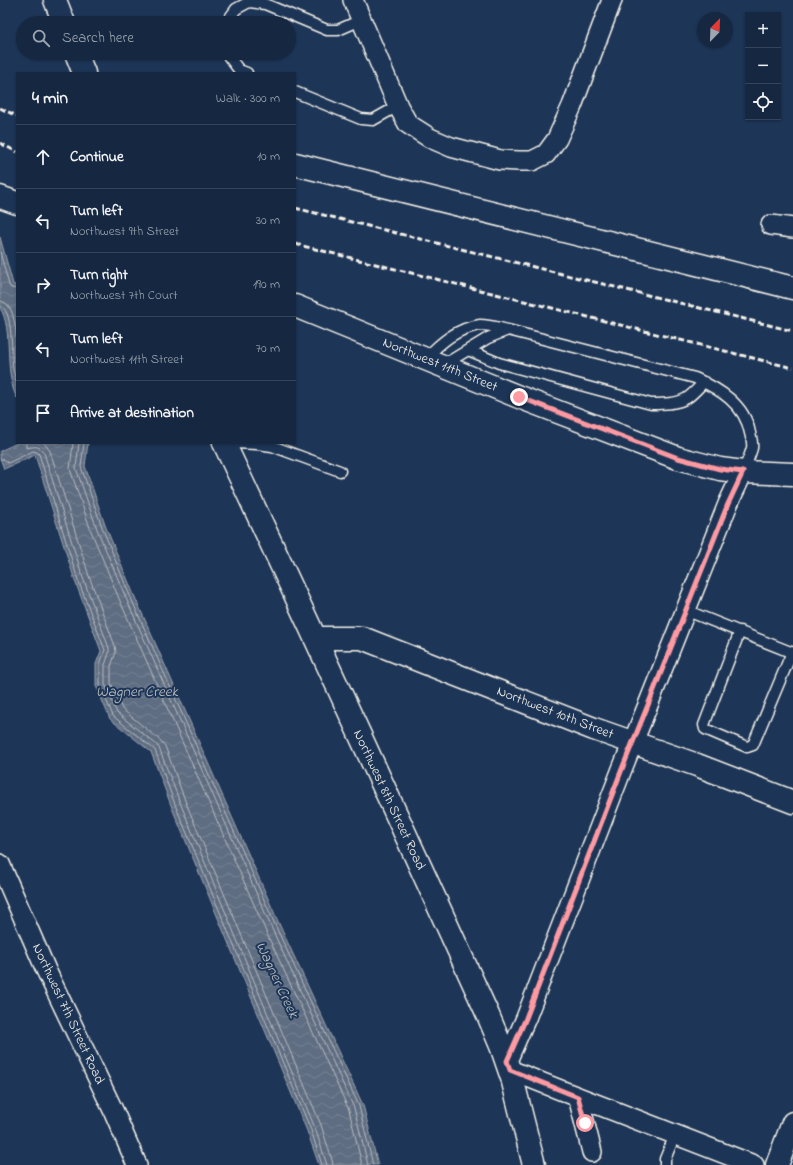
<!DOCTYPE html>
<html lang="en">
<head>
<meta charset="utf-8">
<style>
  :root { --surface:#162841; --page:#1f3048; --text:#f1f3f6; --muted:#9ea6b1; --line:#35445a }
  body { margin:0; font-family:"Indie Flower",sans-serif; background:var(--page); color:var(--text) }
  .controls { position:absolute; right:12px; top:12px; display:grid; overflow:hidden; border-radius:0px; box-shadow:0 1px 3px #0004 }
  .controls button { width:36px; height:36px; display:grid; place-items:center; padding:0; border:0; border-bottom:1px solid var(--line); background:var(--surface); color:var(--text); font:20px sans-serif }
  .compass { position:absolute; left:697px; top:12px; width:36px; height:36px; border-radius:50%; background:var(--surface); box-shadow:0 1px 3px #0004; rotate:23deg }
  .stop { position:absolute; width:12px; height:12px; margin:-9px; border:3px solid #ff9aa2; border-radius:50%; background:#fff }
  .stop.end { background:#ff9aa2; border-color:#fff; box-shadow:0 1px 4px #0008 }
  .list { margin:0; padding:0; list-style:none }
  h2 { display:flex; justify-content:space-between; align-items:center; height:52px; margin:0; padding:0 16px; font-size:17px }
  h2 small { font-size:13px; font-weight:400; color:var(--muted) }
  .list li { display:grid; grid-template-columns:26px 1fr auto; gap:12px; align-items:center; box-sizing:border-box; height:64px; padding:0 16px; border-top:1px solid var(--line) }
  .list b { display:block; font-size:15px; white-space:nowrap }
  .list p { margin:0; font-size:13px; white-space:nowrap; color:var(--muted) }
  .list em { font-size:13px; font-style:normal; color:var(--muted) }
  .icon { flex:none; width:22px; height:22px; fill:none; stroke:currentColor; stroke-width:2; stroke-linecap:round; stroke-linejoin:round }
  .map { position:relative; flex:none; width:793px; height:1165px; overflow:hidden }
  .search { position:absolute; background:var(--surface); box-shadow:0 1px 3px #0004; left:16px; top:16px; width:280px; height:44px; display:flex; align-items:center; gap:10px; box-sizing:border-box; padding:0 14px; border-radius:22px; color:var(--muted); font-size:15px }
  .panel { position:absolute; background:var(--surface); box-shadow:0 1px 3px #0004; left:16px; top:72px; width:280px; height:372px; border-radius:0px }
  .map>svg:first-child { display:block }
  .water { fill:url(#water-waves); stroke:#9aa2ab }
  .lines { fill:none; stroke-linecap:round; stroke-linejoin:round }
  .shore { stroke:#b8bcbf; stroke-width:1 }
  .service-casing { stroke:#f4f1e8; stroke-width:13 }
  .minor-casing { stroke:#f4f1e8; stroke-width:22 }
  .tertiary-casing { stroke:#f4f1e8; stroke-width:25 }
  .primary-casing { stroke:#f4f1e8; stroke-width:25 }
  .service { stroke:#1d3557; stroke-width:10 }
  .minor { stroke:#1d3557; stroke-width:19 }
  .tertiary { stroke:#1d3557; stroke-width:22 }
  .primary { stroke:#1d3557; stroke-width:22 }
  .rail { stroke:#f4f1e8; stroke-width:3; stroke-dasharray:6 3; stroke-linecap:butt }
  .route { stroke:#ff9aa2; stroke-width:5 }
  .labels { text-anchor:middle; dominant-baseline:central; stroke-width:4; stroke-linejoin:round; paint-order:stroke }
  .street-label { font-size:14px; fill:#f4f1e8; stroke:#1d3557 }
  .water-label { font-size:15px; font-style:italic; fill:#c0c3c4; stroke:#1d3557 }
</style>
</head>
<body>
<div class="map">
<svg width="793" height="1165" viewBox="0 0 793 1165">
  <defs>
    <pattern id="water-waves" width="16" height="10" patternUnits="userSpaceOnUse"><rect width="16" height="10" fill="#5e6d82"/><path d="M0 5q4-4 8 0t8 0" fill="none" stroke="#768294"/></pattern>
  </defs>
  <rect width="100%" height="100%" fill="#1d3557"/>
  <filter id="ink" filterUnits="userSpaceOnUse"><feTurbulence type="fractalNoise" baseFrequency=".025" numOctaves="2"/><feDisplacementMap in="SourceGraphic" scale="8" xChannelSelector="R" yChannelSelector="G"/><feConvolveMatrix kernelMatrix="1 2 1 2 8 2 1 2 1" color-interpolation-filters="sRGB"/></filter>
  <g filter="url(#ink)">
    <path class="water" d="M0,237L13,284L17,286V398C3,372 14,330 0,308Z
      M17,443H88L85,466L105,525L134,595L281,928L363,1105L378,1165H319L307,1131L172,808L151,752L110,719L96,686V664L101,651L75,581L35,455L4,469L0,458V451Z"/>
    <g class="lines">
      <path class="shore" d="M0,252L9,285L11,288L17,289
        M0,301C16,302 16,335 17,348
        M0,306C14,308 11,357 13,369C14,374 16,379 17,384
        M26,443V448C34,447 39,444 44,453L83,578L109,648V653L105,665V684L117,713L157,745L159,748L181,805L315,1128L327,1165
        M44,443L50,451L89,576L115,646L116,652L111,666V683L122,709L160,740L165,746L186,803L321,1125L332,1160L333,1165
        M73,443L70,469L91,531L120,601L267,934L349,1110L362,1165
        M79,443L76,468L97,529L126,598L273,931L354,1108L368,1165
        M84,443L81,467L102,527L130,596L277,929L359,1106L373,1165
        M0,459H3L8,463L33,451L37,452L39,454L78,580L105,650L100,664V685L113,716L155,750L176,807L311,1130L322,1165"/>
      <defs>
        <path id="service" d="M226,23L236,9L249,2L265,4L327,30H338L361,20
          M226,53L239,70L247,73
          M295,92L361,119L373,120L398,106
          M468,350L488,338L508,330L695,378C719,389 745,404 750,433C751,437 753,443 752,448C750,456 746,464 743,472
          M425,359C440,343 457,328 480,325C490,325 499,328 508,330
          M443,365L468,350L499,363L651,404C663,404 677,404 687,398C693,394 699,387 704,382
          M233,443L257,444L272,446L340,471
          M685,610L793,653
          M740,631L704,725L705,729L747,747L753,745L792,652
          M665,1165V1159L675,1135"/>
        <path id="minor" d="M353,0L398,106L408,124L430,138L451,147L500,160L519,161H532L546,154L557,139L572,106L612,0
          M771,225L793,228
          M0,864L46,970L114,1112L137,1165
          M507,1061L526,1018L622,769L648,705L728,504L743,472
          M510,1070L578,1097L754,1165
          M578,1097L592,1152"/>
        <path id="tertiary" d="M55,0L64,23
          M76,53L84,73
          M295,164L793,288
          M0,197L17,203
          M295,306L519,397L678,458L720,469L743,472L793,474
          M224,443C314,633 401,824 488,1015L501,1046L512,1078L534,1165
          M316,638H362L594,729L697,765L793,802"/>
        <path id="primary" d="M777,1165L793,1123"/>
      </defs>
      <use href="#service" class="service-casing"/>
      <use href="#minor" class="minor-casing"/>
      <use href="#tertiary" class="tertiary-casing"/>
      <use href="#primary" class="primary-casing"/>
      <use href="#service" class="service"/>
      <use href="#minor" class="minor"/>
      <use href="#tertiary" class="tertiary"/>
      <use href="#primary" class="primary"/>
      <path class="rail" d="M0,108L17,116
        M0,143L17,152
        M295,208L793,331
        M295,244L793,368"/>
    </g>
  </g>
  <g class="lines" filter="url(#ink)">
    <path class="route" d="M519,397L678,458L720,469L743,472L728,504L648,705L622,769L526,1018L507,1061L510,1070L578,1097L585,1123"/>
  </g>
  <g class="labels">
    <g class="street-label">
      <text transform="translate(440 365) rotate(22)">Northwest 11th Street</text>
      <text transform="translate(555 713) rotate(21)">Northwest 10th Street</text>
      <text transform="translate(389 800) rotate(65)">Northwest 8th Street Road</text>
      <text transform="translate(68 1014) rotate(65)">Northwest 7th Street Road</text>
    </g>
    <g class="water-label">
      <text x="137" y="692">Wagner Creek</text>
      <text transform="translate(277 980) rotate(65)">Wagner Creek</text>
    </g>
  </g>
</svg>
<div class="controls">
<button>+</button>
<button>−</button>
<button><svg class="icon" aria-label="locate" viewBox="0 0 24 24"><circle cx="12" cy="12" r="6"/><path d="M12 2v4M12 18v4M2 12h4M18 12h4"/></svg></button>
</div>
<svg class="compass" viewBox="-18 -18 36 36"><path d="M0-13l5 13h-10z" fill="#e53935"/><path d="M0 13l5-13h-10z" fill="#9ea6b1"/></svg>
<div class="stop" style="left:585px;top:1123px"></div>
<div class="stop end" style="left:519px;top:397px"></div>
<div class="search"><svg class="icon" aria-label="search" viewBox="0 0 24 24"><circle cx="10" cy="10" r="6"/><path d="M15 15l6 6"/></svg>Search here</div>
<section class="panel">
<h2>4 min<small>Walk · 300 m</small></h2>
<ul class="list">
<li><svg class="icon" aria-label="ahead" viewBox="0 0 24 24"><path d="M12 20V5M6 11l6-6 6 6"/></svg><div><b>Continue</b></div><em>10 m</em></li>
<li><svg class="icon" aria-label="left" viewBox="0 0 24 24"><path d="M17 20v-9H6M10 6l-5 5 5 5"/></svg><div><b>Turn left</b><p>Northwest 9th Street</p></div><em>30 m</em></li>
<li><svg class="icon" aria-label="right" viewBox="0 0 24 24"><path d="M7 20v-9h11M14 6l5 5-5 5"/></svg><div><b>Turn right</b><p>Northwest 7th Court</p></div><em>190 m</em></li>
<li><svg class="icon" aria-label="left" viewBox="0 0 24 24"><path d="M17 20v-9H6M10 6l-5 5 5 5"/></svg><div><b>Turn left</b><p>Northwest 11th Street</p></div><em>70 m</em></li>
<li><svg class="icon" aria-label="arrive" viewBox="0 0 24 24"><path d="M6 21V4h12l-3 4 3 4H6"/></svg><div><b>Arrive at destination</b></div></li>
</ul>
</section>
</div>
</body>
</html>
